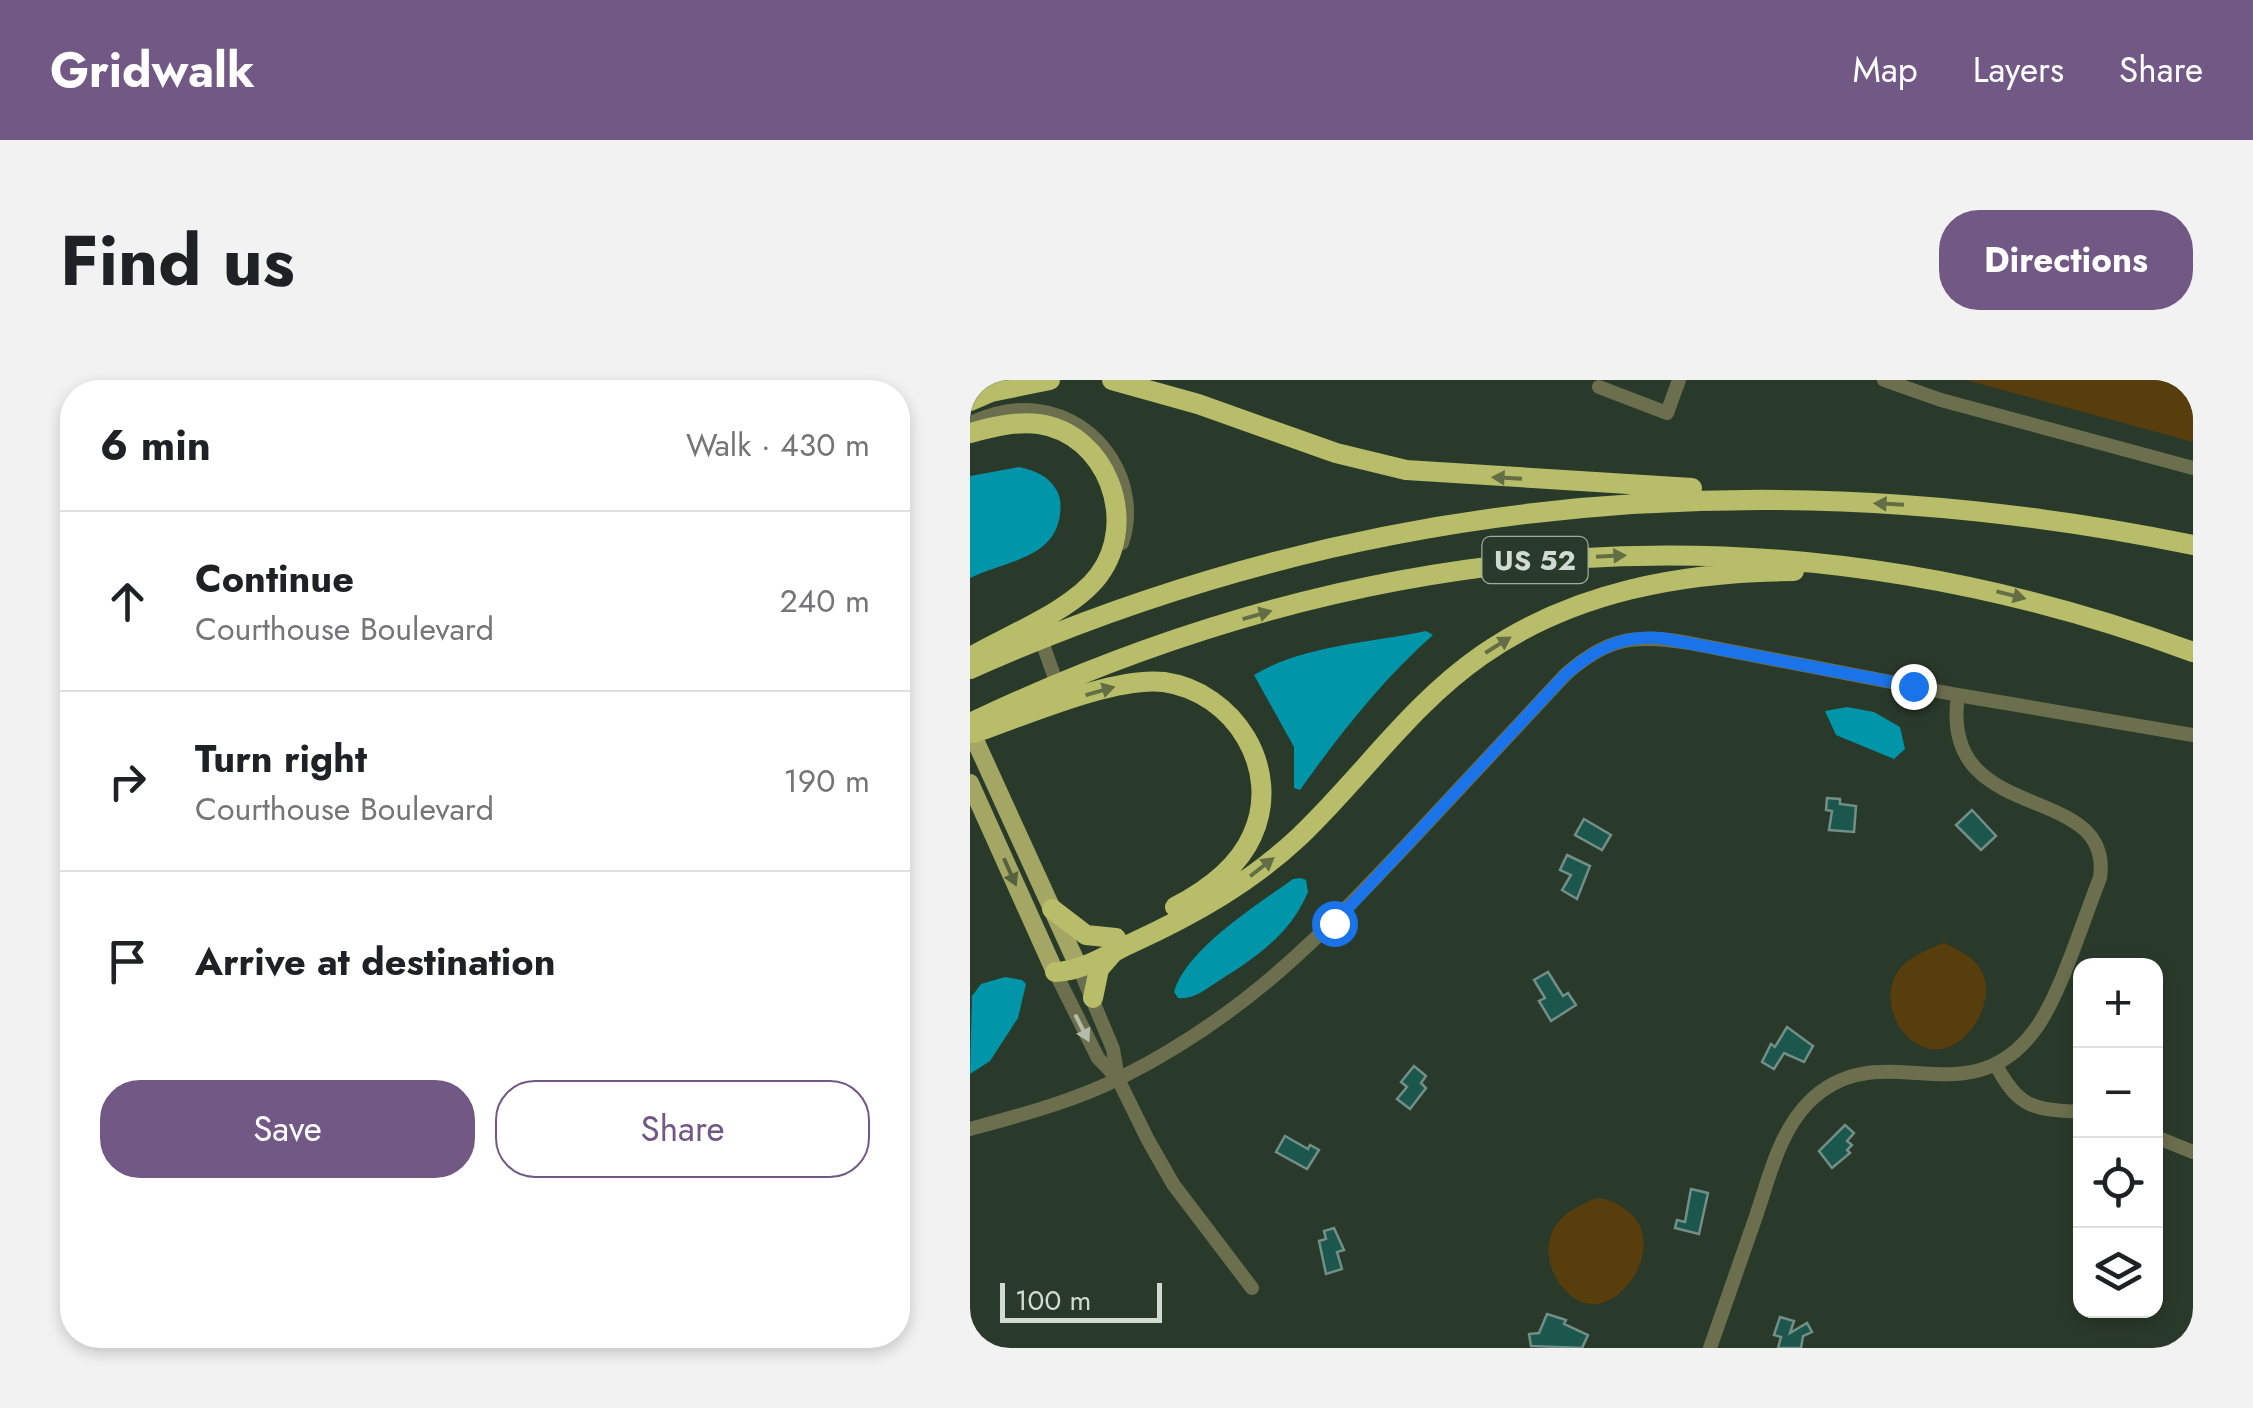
<!DOCTYPE html>
<html lang="en">
<head>
<meta charset="utf-8">
<style>
  :root { --surface:#fff; --page:#f2f2f2; --text:#202124; --muted:#757577; --line:#e0e0e0; --accent:#715885 }
  body { margin:0; font-family:Jost,sans-serif; background:var(--page); color:var(--text) }
  .controls { position:absolute; right:30px; bottom:30px; display:grid; overflow:hidden; border-radius:20px; box-shadow:0 5px 15px #0003 }
  .controls button { width:90px; height:90px; display:grid; place-items:center; padding:0; border:0; border-bottom:2px solid var(--line); background:var(--surface); color:var(--text); font:50px sans-serif }
  .scale { position:absolute; left:30px; bottom:25px; width:162px; box-sizing:border-box; padding-left:10px; border:5px solid #d1dbd1; border-top:0; font-size:28px; line-height:35px; white-space:nowrap; color:#d1dbd1; -webkit-text-stroke:8px #2a3a2a; paint-order:stroke }
  .stop { position:absolute; width:30px; height:30px; margin:-22px; border:8px solid #1a73e8; border-radius:50%; background:#fff }
  .stop.end { background:#1a73e8; border-color:#fff; box-shadow:0 2px 10px #0008 }
  .list { margin:0; padding:0; list-style:none }
  h2 { display:flex; justify-content:space-between; align-items:center; height:130px; margin:0; padding:0 40px; font-size:42px }
  h2 small { font-size:32px; font-weight:400; color:var(--muted) }
  .list li { display:grid; grid-template-columns:65px 1fr auto; gap:30px; align-items:center; box-sizing:border-box; height:180px; padding:0 40px; border-top:2px solid var(--line) }
  .list b { display:block; font-size:38px; white-space:nowrap }
  .list p { margin:0; font-size:32px; white-space:nowrap; color:var(--muted) }
  .list em { font-size:32px; font-style:normal; color:var(--muted) }
  .actions { display:flex; gap:20px; padding:30px 40px }
  .actions a { flex:1; padding:22px 0; border:2px solid var(--accent); border-radius:40px; text-align:center; font-size:35px; color:var(--accent) }
  .actions .main { background:var(--accent); color:#fff }
  .icon { flex:none; width:55px; height:55px; fill:none; stroke:currentColor; stroke-width:2; stroke-linecap:round; stroke-linejoin:round }
  .map { position:relative; flex:none; width:1223px; height:968px; overflow:hidden; border-radius:40px }
  header { display:flex; align-items:center; gap:60px; box-sizing:border-box; height:140px; padding:0 50px; background:var(--accent); color:#fff }
  header strong { font-size:48px }
  nav { display:flex; gap:55px; margin-inline-start:auto; font-size:35px }
  .intro { display:flex; align-items:center; justify-content:space-between; box-sizing:border-box; height:240px; padding:0 60px }
  h1 { margin:0; font-size:70px }
  .button { padding:25px 45px; border-radius:40px; background:var(--accent); color:#fff; font-size:35px; font-weight:700 }
  main { display:flex; gap:60px; padding:0 60px }
  aside { flex:1; background:var(--surface); border-radius:40px; box-shadow:0 5px 15px #0003 }
  .map>svg:first-child { display:block }
  .green { fill:#583e0d }
  .water { fill:#0095a9 }
  .building { fill:#1b574c; stroke:#728e87; stroke-width:2.5 }
  .lines { fill:none; stroke-linecap:round; stroke-linejoin:round }
  .minor { stroke:#6c6f4e; stroke-width:14 }
  .major { stroke:#a3a763; stroke-width:18 }
  .highway { stroke:#b8bd6a; stroke-width:20 }
  .oneway { fill:#636e44 }
  .oneway2 { fill:#54603e }
  .oneway3 { fill:#b3bbaa }
  .route { stroke:#1a73e8; stroke-width:12 }
  .labels { text-anchor:middle; dominant-baseline:central; stroke-width:9; stroke-linejoin:round; paint-order:stroke }
  .shield { fill:#2a3a2a; stroke:#9fab9f; stroke-width:2.5 }
  .shield-label { font-size:28px; font-weight:bold; fill:#d1dbd1 }
</style>
</head>
<body>
<header>
<strong>Gridwalk</strong>
<nav><a>Map</a><a>Layers</a><a>Share</a></nav>
</header>
<div class="intro"><h1>Find us</h1><a class="button">Directions</a></div>
<main>
<aside>
<h2>6 min<small>Walk · 430 m</small></h2>
<ul class="list">
<li><svg class="icon" aria-label="ahead" viewBox="0 0 24 24"><path d="M12 20V5M6 11l6-6 6 6"/></svg><div><b>Continue</b><p>Courthouse Boulevard</p></div><em>240 m</em></li>
<li><svg class="icon" aria-label="right" viewBox="0 0 24 24"><path d="M7 20v-9h11M14 6l5 5-5 5"/></svg><div><b>Turn right</b><p>Courthouse Boulevard</p></div><em>190 m</em></li>
<li><svg class="icon" aria-label="arrive" viewBox="0 0 24 24"><path d="M6 21V4h12l-3 4 3 4H6"/></svg><div><b>Arrive at destination</b></div></li>
</ul>
<div class="actions"><a class="main">Save</a><a>Share</a></div>
</aside>
<div class="map">
<svg width="1223" height="968" viewBox="0 0 1223 968">
  <rect width="100%" height="100%" fill="#2a3a2a"/>
  <path class="green" d="M996,0H1219L1223,11V62Z
    M974,563C996,573 1017,584 1016,612C1015,642 983,683 949,665C921,650 910,609 933,585C944,575 960,568 974,563Z
    M626,818C637,818 646,823 655,829C704,861 646,948 604,918C579,900 567,861 593,837C602,829 615,823 626,818Z"/>
  <path class="water" d="M49,87C64,90 79,96 87,111C91,119 91,126 90,134C85,179 34,181 0,198V96Z
    M456,251L463,255C412,300 369,355 330,410L324,408V367L284,295C334,265 399,263 456,251Z
    M877,327L904,332L930,347L935,369L924,379L866,355L855,331Z
    M331,498L336,500L338,512C321,553 287,577 250,600C237,608 224,620 208,618L204,612C216,569 287,525 323,499Z
    M35,597L52,600L56,604L48,638L20,681L0,694L2,616L11,604Z"/>
  <path class="building" d="M857,418L870,419V424L886,426L884,452L859,450L862,431L856,430Z
    M1002,430L1026,456L1011,470L986,445Z
    M614,439L641,455L632,470L605,455Z
    M597,475L620,486L607,519L592,510L601,495L590,490Z
    M578,592L593,616L598,613L606,625L581,641L569,621L575,618L564,600Z
    M817,647L843,666L834,682L814,673L804,689L792,682L801,664L805,667Z
    M444,686L456,696L451,703L456,708L440,729L427,719L437,707L431,702Z
    M875,745L884,753L877,761L882,765L877,770L880,773L862,788L849,771Z
    M315,756L338,769L340,765L349,770L337,789L306,772Z
    M721,809L738,813L729,854L705,848L707,840L715,842Z
    M364,848L374,870L367,872L372,889L356,894L349,861L356,859L354,851Z
    M577,934L596,940L594,944L618,955L612,968L561,966L559,954L569,953Z
    M810,937L824,941L820,953L837,943L842,952L833,956L831,968H808L811,957L804,955Z"/>
  <g class="lines">
    <path class="minor" d="M914,0L971,20L1223,88
      M629,7L697,33L709,0
      M0,43C21,34 45,27 68,31C130,39 172,104 152,163
      M71,259L87,304
      M109,588L143,669L148,699L178,760L203,804L282,908
      M85,592L128,678L148,699
      M1026,685C1049,729 1064,729 1110,732
      M0,749C51,735 105,721 152,697C276,635 352,555 445,456C495,402 546,348 596,294C638,257 665,254 719,263L988,315L1223,355
      M1186,757L1223,772
      M740,968C755,925 770,882 785,839C799,799 808,754 838,723C909,650 996,741 1064,651C1090,617 1113,540 1130,498C1144,399 968,449 988,315"/>
    <path class="major" d="M0,349L109,588
      M0,403L85,592"/>
    <path class="highway" d="M142,0L228,24L366,73L436,90L722,108
      M0,21L21,12L80,0
      M0,53C22,47 46,41 69,44C137,54 169,141 129,195C104,229 43,253 6,274
      M0,289C393,114 803,79 1223,165
      M0,343C400,153 806,118 1223,272
      M4,353C54,336 144,296 194,302C264,312 313,389 282,456C267,489 236,511 205,527
      M82,529L116,555L146,558
      M85,592C113,591 138,574 162,563C223,535 280,503 329,457C392,397 440,325 512,275C604,211 713,192 824,191
      M123,618L129,589L142,574"/>
  </g>
  <defs><path id="oneway-solid" d="M-6-.8H1V-3.2L6.5 0L1 3.2V.8H-6Z" transform="scale(2.5)"/></defs>
  <g class="oneway">
    <use href="#oneway-solid" transform="translate(537 98) rotate(-177)"/>
    <use href="#oneway-solid" transform="translate(919 124) rotate(-177)"/>
    <use href="#oneway-solid" transform="translate(641 176) rotate(-3)"/>
    <use href="#oneway-solid" transform="translate(1041 215) rotate(14)"/>
    <use href="#oneway-solid" transform="translate(287 235) rotate(-16)"/>
    <use href="#oneway-solid" transform="translate(528 265) rotate(-32)"/>
    <use href="#oneway-solid" transform="translate(130 311) rotate(-16)"/>
    <use href="#oneway-solid" transform="translate(292 487) rotate(-38)"/>
  </g>
  <use class="oneway2" href="#oneway-solid" transform="translate(40 492) rotate(66)"/>
  <use class="oneway3" href="#oneway-solid" transform="translate(112 648) rotate(63)"/>
  <g class="lines">
    <path class="route" d="M364,543L596,294C625,269 652,255 691,258L943,306"/>
  </g>
  <g class="labels">
    <rect class="shield" x="512.5" y="157" width="105" height="46" rx="8"/>
    <g class="shield-label">
      <text x="565" y="180">US 52</text>
    </g>
  </g>
</svg>
<div class="controls">
<button>+</button>
<button>−</button>
<button><svg class="icon" aria-label="locate" viewBox="0 0 24 24"><circle cx="12" cy="12" r="6"/><path d="M12 2v4M12 18v4M2 12h4M18 12h4"/></svg></button>
<button><svg class="icon" aria-label="layers" viewBox="0 0 24 24"><path d="M12 4l9 5-9 5-9-5zM3 14l9 5 9-5"/></svg></button>
</div>
<div class="scale">100 m</div>
<div class="stop" style="left:364px;top:543px"></div>
<div class="stop end" style="left:943px;top:306px"></div>
</div>
</main>
</body>
</html>
